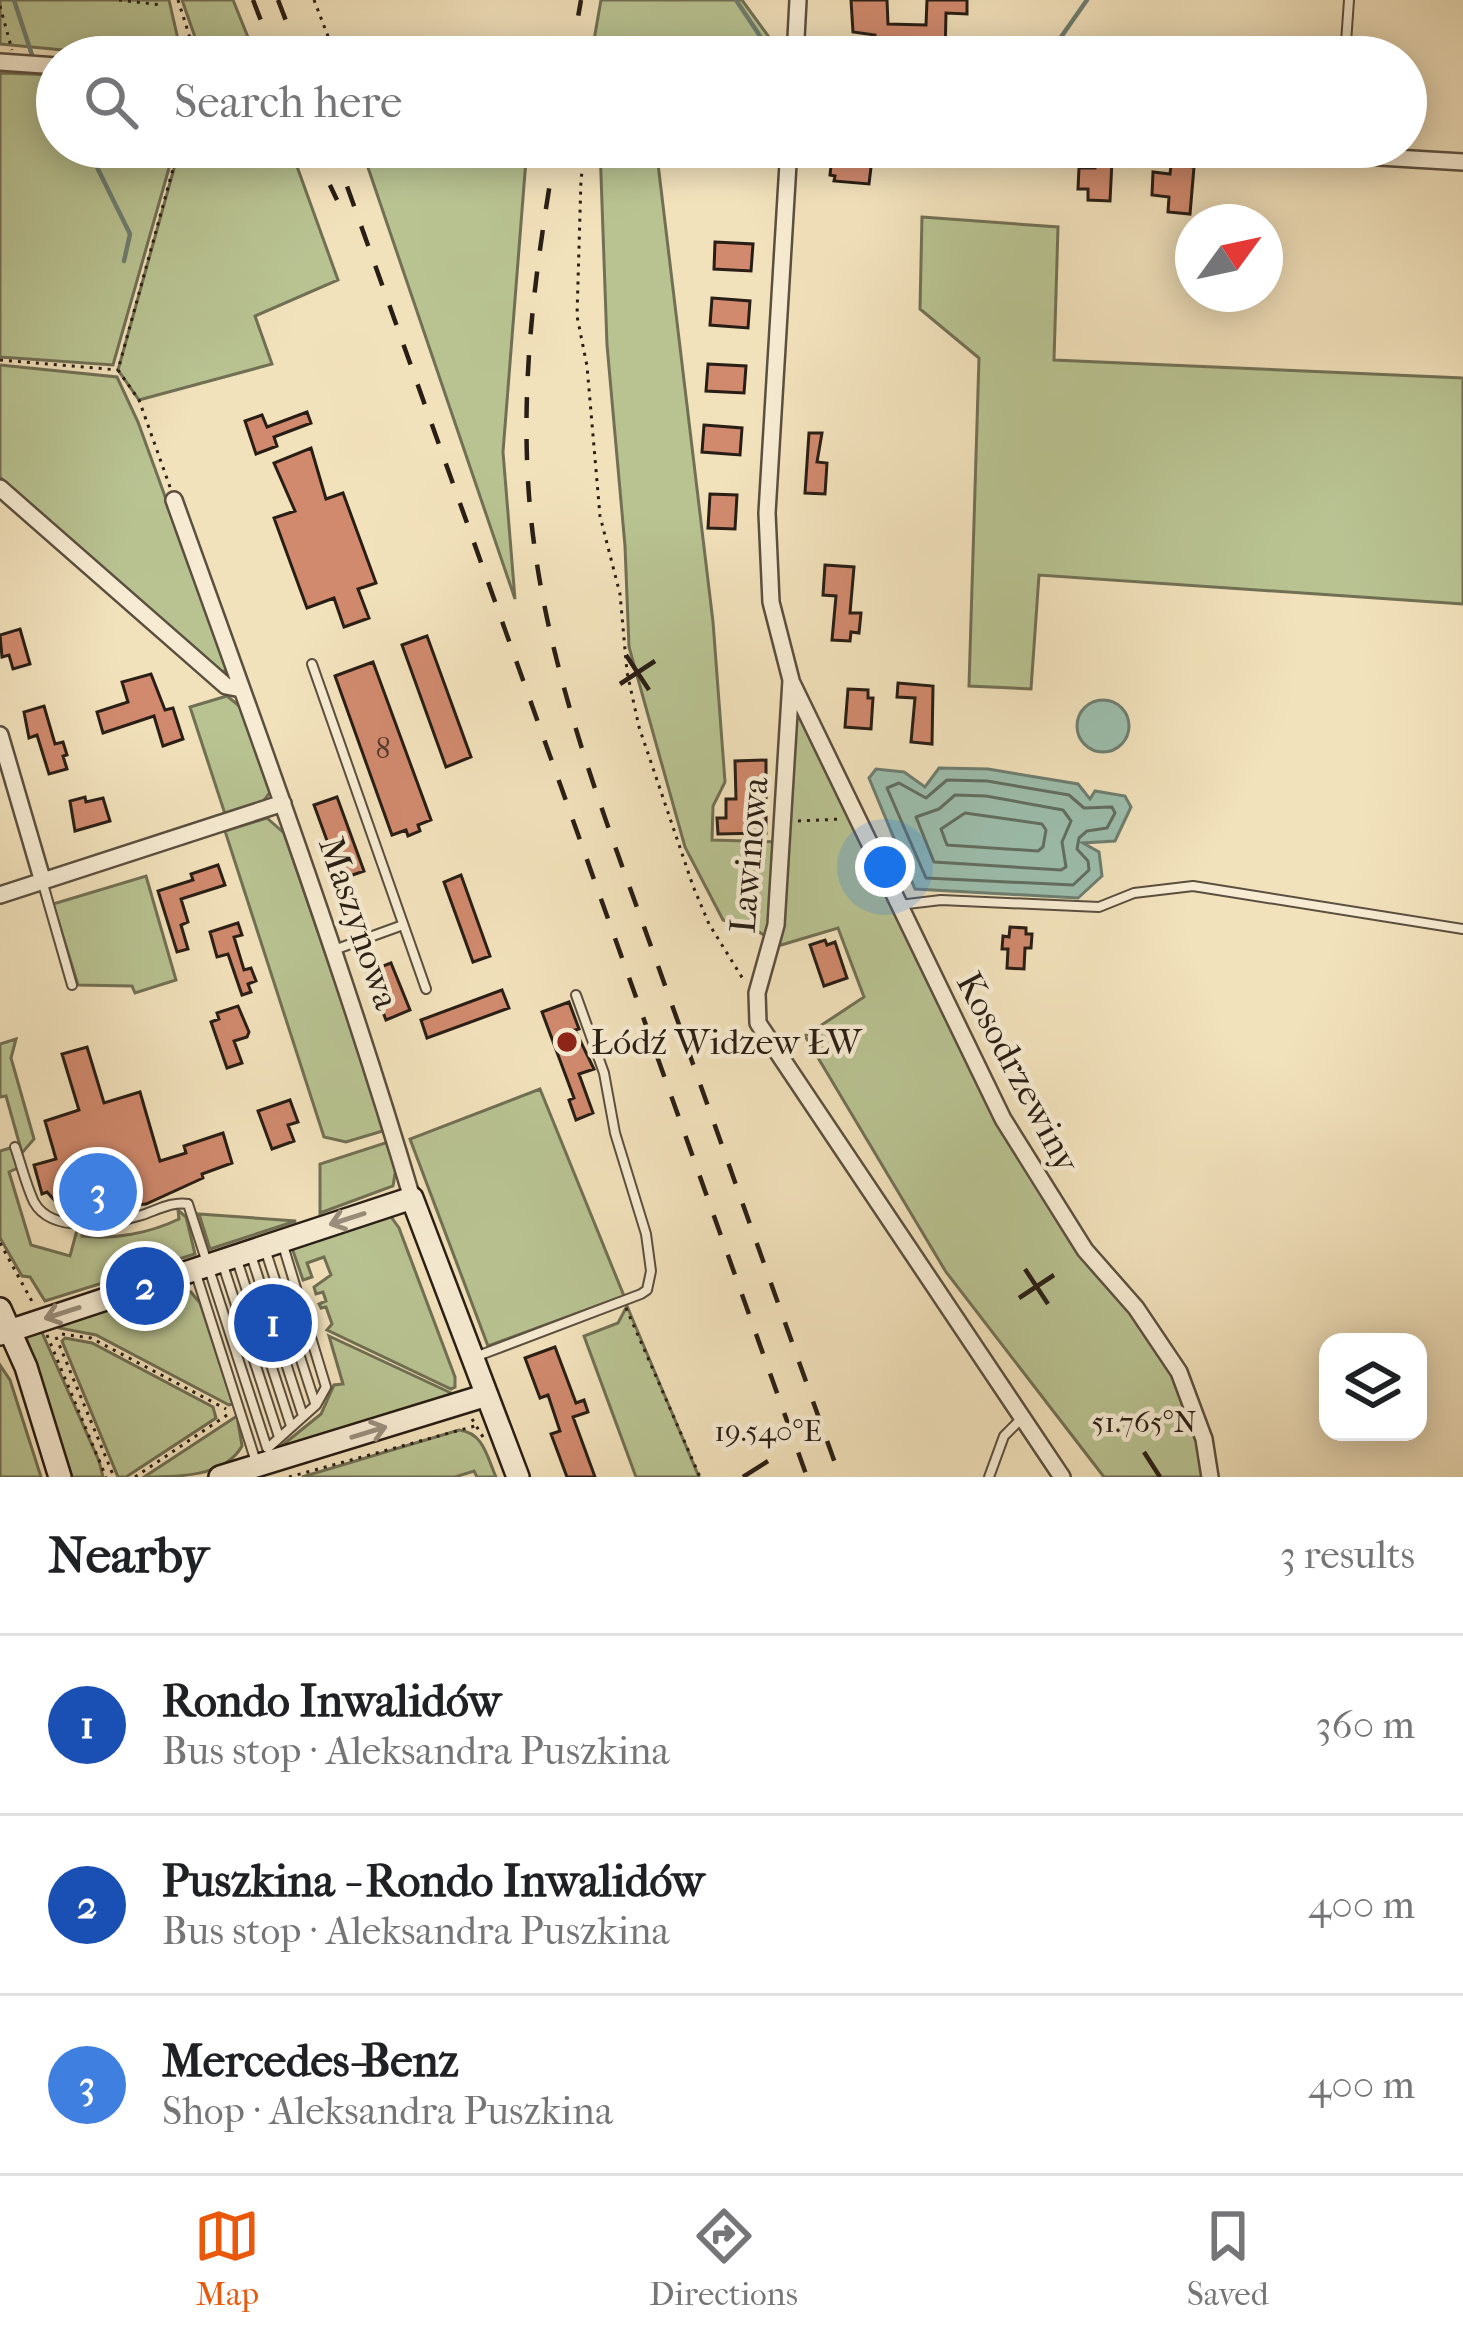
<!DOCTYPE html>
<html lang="en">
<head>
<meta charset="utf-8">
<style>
  :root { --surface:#fff; --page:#f2f2f2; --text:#202124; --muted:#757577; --line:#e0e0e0; --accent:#ea580c }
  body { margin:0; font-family:"IM FELL French Canon",serif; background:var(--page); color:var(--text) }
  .controls { position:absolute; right:36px; bottom:36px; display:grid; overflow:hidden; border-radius:24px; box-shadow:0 6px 30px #0003 }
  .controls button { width:108px; height:108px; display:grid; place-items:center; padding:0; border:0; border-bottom:3px solid var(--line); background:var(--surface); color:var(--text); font:60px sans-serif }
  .compass { position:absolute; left:1175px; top:204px; width:108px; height:108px; border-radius:50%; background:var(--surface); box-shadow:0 6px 30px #0003; rotate:57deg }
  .you { position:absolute; left:885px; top:867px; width:42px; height:42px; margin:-30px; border:9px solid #fff; border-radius:50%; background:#1a73e8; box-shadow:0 0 0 18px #1a73e833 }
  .badge { display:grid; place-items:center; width:78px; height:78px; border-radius:50%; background:var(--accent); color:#fff; font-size:39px; font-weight:700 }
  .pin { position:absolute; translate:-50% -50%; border:6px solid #fff; box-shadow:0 3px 12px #0006 }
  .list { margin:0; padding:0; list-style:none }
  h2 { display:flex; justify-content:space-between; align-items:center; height:156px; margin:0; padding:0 48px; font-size:51px }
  h2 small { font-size:39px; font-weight:400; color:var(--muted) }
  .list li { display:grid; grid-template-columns:78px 1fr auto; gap:36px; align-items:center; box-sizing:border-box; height:180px; padding:0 48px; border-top:3px solid var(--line) }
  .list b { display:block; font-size:45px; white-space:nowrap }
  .list p { margin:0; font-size:39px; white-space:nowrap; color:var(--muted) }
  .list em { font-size:39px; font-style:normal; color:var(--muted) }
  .icon { flex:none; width:66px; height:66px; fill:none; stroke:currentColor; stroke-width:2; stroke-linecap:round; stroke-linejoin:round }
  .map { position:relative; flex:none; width:1463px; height:1477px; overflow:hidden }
  .search { position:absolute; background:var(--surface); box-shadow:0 6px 30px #0003; left:36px; right:36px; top:36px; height:132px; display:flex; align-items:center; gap:30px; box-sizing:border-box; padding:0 42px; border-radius:66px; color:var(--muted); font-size:45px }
  .sheet { height:696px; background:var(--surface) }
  nav { display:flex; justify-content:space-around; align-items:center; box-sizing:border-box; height:168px; border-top:3px solid var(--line); background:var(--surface); font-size:33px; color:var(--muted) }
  nav a { display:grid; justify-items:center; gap:6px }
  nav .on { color:var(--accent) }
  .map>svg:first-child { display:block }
  .green { fill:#b9c392; stroke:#717054; stroke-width:3 }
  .water { fill:#9cbead; stroke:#6e7e70; stroke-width:3 }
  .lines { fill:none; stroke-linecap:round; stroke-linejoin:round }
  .shore { stroke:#626e61; stroke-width:3 }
  .stream { stroke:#6e7e70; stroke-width:4.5 }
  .building { fill:#d18a6e; stroke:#291e15; stroke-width:3 }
  .lane-casing { stroke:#5b4f3f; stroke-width:12 }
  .street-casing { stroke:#5b4f3f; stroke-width:20 }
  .secondary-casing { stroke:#291e15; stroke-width:26 }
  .path { stroke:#291e15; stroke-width:3; stroke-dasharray:3 6; stroke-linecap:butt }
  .lane { stroke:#f7ecd3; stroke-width:8 }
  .street { stroke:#f7ecd3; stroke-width:15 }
  .secondary { stroke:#f7ecd3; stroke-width:21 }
  .rail { stroke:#291e15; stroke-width:4.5; stroke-dasharray:21 21; stroke-linecap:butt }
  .oneway { stroke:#9a8f7e }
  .ticks { fill:none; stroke:#291e15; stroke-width:4.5 }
  .poi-dot { fill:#8f2418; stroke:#f7ecd3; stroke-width:4.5 }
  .labels { text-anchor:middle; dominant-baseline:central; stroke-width:9; stroke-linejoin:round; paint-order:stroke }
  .number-label { font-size:30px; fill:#53392b }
  .street-label { font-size:36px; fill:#291e15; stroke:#f7ecd3 }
  .poi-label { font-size:36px; fill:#291e15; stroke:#f7ecd3; text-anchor:start }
  .ticks-label { font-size:30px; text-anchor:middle; fill:#291e15; stroke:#f7ecd3; stroke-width:9; stroke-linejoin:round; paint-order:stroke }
</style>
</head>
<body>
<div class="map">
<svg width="1463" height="1477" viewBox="0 0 1463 1477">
  <rect width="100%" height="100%" fill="#f2e2bc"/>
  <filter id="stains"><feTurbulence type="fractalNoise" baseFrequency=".00167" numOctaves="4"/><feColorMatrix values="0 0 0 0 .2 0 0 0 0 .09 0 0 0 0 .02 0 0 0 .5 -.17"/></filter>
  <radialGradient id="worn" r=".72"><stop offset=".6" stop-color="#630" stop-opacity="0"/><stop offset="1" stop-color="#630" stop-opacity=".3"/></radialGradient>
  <path class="green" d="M0,0H169L182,57H136L0,44Z
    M182,0H233L256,57H202Z
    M601,0H742L774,44L790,40L789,57H591Z
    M0,73L57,75V147H175L113,365L0,357Z
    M180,147H290L338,280L255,316L272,364L139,400L118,370Z
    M361,147H527L503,452L515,599Z
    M600,147H656L713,622L725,782L713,806L712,840L782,842L791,680L1003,1119L1179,1372L1210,1477H1104L946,1272L805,1036L864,997L838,928L781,945L754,929L723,920L685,847L629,647L625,546L607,345Z
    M922,217L1058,227L1054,360L1463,378V604L1039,575L1031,689L969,686L979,358L920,309Z
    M0,365L117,377L138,422L227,667L225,671L219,673L44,522L0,477Z
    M227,696L243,709L271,791L262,803L225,814L190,707Z
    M267,818L284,833L386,1130L346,1142L324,1137L225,831Z
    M146,876L176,980L135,993L132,986L78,985L53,904Z
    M16,1039L11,1058L34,1139L22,1153L6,1096L0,1097V1044Z
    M540,1089L624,1296L488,1346L410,1139Z
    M388,1142L400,1173L395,1174L393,1186L320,1213V1164Z
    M13,1147L20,1167L9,1172L31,1245L70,1256L77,1230L82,1226V1236C114,1240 150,1233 179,1219L178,1210L186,1217L195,1254L45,1301L30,1277L22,1276L0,1238V1151Z
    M199,1214L296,1221L210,1249Z
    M389,1214L399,1228L455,1377V1387L451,1389L327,1330L332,1324L326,1307L321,1308L319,1304L326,1301L323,1292L316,1294L314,1287L331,1275L324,1257L307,1263L312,1277L303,1280L291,1245Z
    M174,1286L191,1292L200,1303L233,1404L229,1405L96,1335L59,1328L55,1323Z
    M627,1306L699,1477H636L584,1336L618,1323Z
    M40,1328L99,1461L103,1477H72L25,1334Z
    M329,1336L451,1393L452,1396L274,1452L321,1414L334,1385L343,1384Z
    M65,1338L92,1343L213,1407L216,1418L126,1477H118L62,1341Z
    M0,1365L10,1380L41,1477H0Z
    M237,1416L242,1446C225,1477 177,1477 144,1477Z
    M459,1430C484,1433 487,1457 496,1477H477L474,1471L455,1477H302Z"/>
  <path class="water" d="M1077 726a26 26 0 1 1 52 0a26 26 0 1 1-52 0Z
    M939,768L988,769L1078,784L1090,799L1095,791L1125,796L1131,807L1115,841L1083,843L1099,852L1102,876L1078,898L915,889L869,778L876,769L904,772L925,787Z"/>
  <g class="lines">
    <path class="shore" d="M947,780L987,781L1069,795L1084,808L1112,807L1115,813L1107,828L1087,831L1079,838L1077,849L1088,861L1089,870L1073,885L926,878L887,788L899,783L926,798Z
      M955,795L986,796L1063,810L1071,821L1062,842L1066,867L1061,870L934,862L916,817L939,809Z
      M965,813L1042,824L1046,830L1043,847L1038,851L947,845L941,829Z"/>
    <path class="stream" d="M14,0L32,55
      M736,0L774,57
      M1047,57L1087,0
      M48,79L57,95
      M87,147L130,234L124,261"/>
  </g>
  <path class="building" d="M851,0H887L888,24L926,25L927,0H967V14L946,13L945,57H925V49L875,48V35L853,32Z
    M832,157L872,159L869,184L834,181L835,176L830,175Z
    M1096,160L1112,161L1110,201L1088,200V189H1078L1079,168H1095Z
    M1171,165L1194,167L1190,214L1168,212L1169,197L1152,195L1153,172L1170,174Z
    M715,242L753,244L751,271L714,269Z
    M712,298L750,301L748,328L710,325Z
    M708,364L746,366L744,393L706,391Z
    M307,412L311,423L274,437L277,446L256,454L245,421L262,415L267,427Z
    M704,425L742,428L740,455L702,452Z
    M809,433H822L817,462L827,463L825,494L805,493Z
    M311,448L326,499L343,493L376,583L358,589L369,618L344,627L334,598L307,608L274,518L295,511L274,463Z
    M710,494L737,495L735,529L708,528Z
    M825,565L854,567L850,613H861L859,633L851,632L850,641L832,640L836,596L823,595Z
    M20,629L30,664L13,669L9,655L2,657L0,635Z
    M427,636L471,757L446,767L402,645Z
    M373,662L431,820L418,825L420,831L408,836L406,830L392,835L335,676Z
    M151,674L165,710L173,708L183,739L163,746L154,716L103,733L97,712L128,702L122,682Z
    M898,683L933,686L932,744L911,742L915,698L897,697Z
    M848,689L868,690V698H873L871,729L845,727Z
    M44,706L55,744L63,742L67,755L63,756L67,769L49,774L37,735L29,738L24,712Z
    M766,760V833L718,834L717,818H726V799H736L735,761Z
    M85,797L86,802L103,798L110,821L75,831L70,801Z
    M337,797L364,871L341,879L314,805Z
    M218,865L225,885L181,899L188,922L181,925L188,949L177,952L158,891L193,880L191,874Z
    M461,875L490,956L473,962L444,882Z
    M238,923L242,935L234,937L244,970L251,968L256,981L248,984L251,992L242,995L228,954L217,957L210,932Z
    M1010,927L1026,928V934H1032L1031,948H1025L1024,969L1007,968L1008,949H1002L1003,936L1009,937Z
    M825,940L827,945L835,942L847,978L824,986L810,945Z
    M391,963L410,1010L386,1020L367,972Z
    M502,990L509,1008L427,1038L421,1020Z
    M569,1002L579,1029L575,1030L594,1069L579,1074L593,1113L576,1120L569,1100L574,1098L542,1012Z
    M238,1006L249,1032L247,1037L234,1041L242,1063L227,1068L211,1022L219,1019L217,1013Z
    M87,1047L104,1103L140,1092L160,1161L186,1153L184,1146L223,1133L232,1163L202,1174L203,1178L146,1204L88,1209L58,1204L47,1192L42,1194L34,1165L56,1159L45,1121L79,1110L62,1054Z
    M290,1100L298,1122L288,1125L294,1141L272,1149L258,1111Z
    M555,1347L576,1403L584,1400L588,1412L573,1417L595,1477H567L551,1434L560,1431L548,1395L540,1398L525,1358Z"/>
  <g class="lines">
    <defs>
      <path id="lane" d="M1345,57L1349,0
        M312,664L426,989
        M43,884L72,985
        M899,905L941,900L1099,907L1134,893L1193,886L1463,929
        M334,950L403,925
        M15,1147C21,1164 26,1185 34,1202C52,1235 113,1224 142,1215C157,1210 173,1201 188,1204L267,1448
        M250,1252L303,1416
        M266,1252L315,1403
        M236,1257L291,1426
        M222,1262L279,1437
        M195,1271L256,1462
        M475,1357L641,1294L647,1290L651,1271L646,1234L615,1133L604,1073L576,995
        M268,1448L316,1405L326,1387L282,1242
        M989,1477L1004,1436L1021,1419"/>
      <path id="street" d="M795,57L798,0
        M0,62L57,66
        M789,147L767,513L771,602L791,680L776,925L757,993L758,1023L1062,1477
        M1212,147L1463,162
        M0,488L226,686L241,689
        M174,500C257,731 342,962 412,1198
        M792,683L1003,1119L1085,1250L1136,1308L1179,1372L1204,1439L1210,1477
        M0,735L43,882
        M0,895L283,803"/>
      <path id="secondary" d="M0,1309L26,1367L60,1477
        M0,1334L412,1198L518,1477
        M220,1477L487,1395"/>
    </defs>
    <use href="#lane" class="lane-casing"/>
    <use href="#street" class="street-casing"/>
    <use href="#secondary" class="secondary-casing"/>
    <path class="path" d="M119,0L162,5
      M178,0L196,57
      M314,0L336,57
      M0,6L12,50
      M586,147L581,179L577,316L587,366L600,516L620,594L627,672L639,727L693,886L709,924L743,979
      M0,360L118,370
      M170,487L139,400L118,370L179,147
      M798,821L842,819
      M0,1243L34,1305
      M626,1308L700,1477
      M62,1334L91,1338L226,1409
      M47,1335L106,1477
      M56,1337L114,1477
      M472,1419L483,1437
      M135,1477L227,1415
      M289,1477L475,1426"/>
    <use href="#lane" class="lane"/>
    <use href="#street" class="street"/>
    <use href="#secondary" class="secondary"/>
    <path class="rail" d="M253,0L275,57
      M278,0L300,57
      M571,57L581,0
      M312,147L337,200
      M333,147L807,1477
      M556,147C535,271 518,392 531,518C547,673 605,817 657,963C718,1134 779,1306 840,1477"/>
  </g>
  <defs><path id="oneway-shaft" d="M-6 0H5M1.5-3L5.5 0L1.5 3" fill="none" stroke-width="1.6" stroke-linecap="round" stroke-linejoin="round" transform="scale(3)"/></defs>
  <g class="oneway">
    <use href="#oneway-shaft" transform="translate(347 1219) rotate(162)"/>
    <use href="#oneway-shaft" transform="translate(62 1313) rotate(162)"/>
    <use href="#oneway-shaft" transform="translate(369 1432) rotate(-17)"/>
  </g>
  <path class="ticks" d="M626,655L649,690M620,684L655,661M1025,1269L1048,1304M1019,1298L1054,1275M1144,1452L1160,1477M743,1477L768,1461"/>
  <circle class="poi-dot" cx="567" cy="1042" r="12"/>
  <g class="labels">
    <g class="number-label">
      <text x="383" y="748">8</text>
    </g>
    <g class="street-label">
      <text transform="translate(749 855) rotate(-85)">Lawinowa</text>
      <text transform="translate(359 923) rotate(71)">Maszynowa</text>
      <text transform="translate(1018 1072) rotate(62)">Kosodrzewiny</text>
    </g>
    <g class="poi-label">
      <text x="591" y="1042">Łódź Widzew ŁW</text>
    </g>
  </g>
  <g class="ticks-label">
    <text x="1144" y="1432">51.765°N</text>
    <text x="768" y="1441">19.540°E</text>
  </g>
  <rect width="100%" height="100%" filter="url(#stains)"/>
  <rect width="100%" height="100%" fill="url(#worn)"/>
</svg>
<div class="controls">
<button><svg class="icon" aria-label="layers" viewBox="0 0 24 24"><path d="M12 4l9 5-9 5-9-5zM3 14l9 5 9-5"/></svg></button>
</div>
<svg class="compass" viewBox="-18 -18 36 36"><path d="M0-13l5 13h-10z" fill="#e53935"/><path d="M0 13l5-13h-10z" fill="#757577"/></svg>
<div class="you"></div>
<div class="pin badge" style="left:273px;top:1323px;background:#1a4fb4">1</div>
<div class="pin badge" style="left:145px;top:1286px;background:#1a4fb4">2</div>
<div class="pin badge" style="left:98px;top:1192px;background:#3f7fe0">3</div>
<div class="search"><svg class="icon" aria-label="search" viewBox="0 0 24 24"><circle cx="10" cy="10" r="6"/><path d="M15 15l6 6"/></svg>Search here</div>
</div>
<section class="sheet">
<h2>Nearby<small>3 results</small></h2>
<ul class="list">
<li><span class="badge" style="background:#1a4fb4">1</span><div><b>Rondo Inwalidów</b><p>Bus stop · Aleksandra Puszkina</p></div><em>360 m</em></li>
<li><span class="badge" style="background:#1a4fb4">2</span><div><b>Puszkina - Rondo Inwalidów</b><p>Bus stop · Aleksandra Puszkina</p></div><em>400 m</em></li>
<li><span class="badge" style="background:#3f7fe0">3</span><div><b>Mercedes-Benz</b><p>Shop · Aleksandra Puszkina</p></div><em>400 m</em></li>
</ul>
</section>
<nav>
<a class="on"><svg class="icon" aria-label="map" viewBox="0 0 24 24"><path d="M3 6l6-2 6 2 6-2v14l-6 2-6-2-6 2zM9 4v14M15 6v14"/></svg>Map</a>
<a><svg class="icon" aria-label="directions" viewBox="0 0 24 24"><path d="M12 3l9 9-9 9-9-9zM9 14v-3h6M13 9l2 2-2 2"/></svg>Directions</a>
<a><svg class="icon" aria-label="saved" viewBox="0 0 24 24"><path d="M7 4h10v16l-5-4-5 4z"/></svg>Saved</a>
</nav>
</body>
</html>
